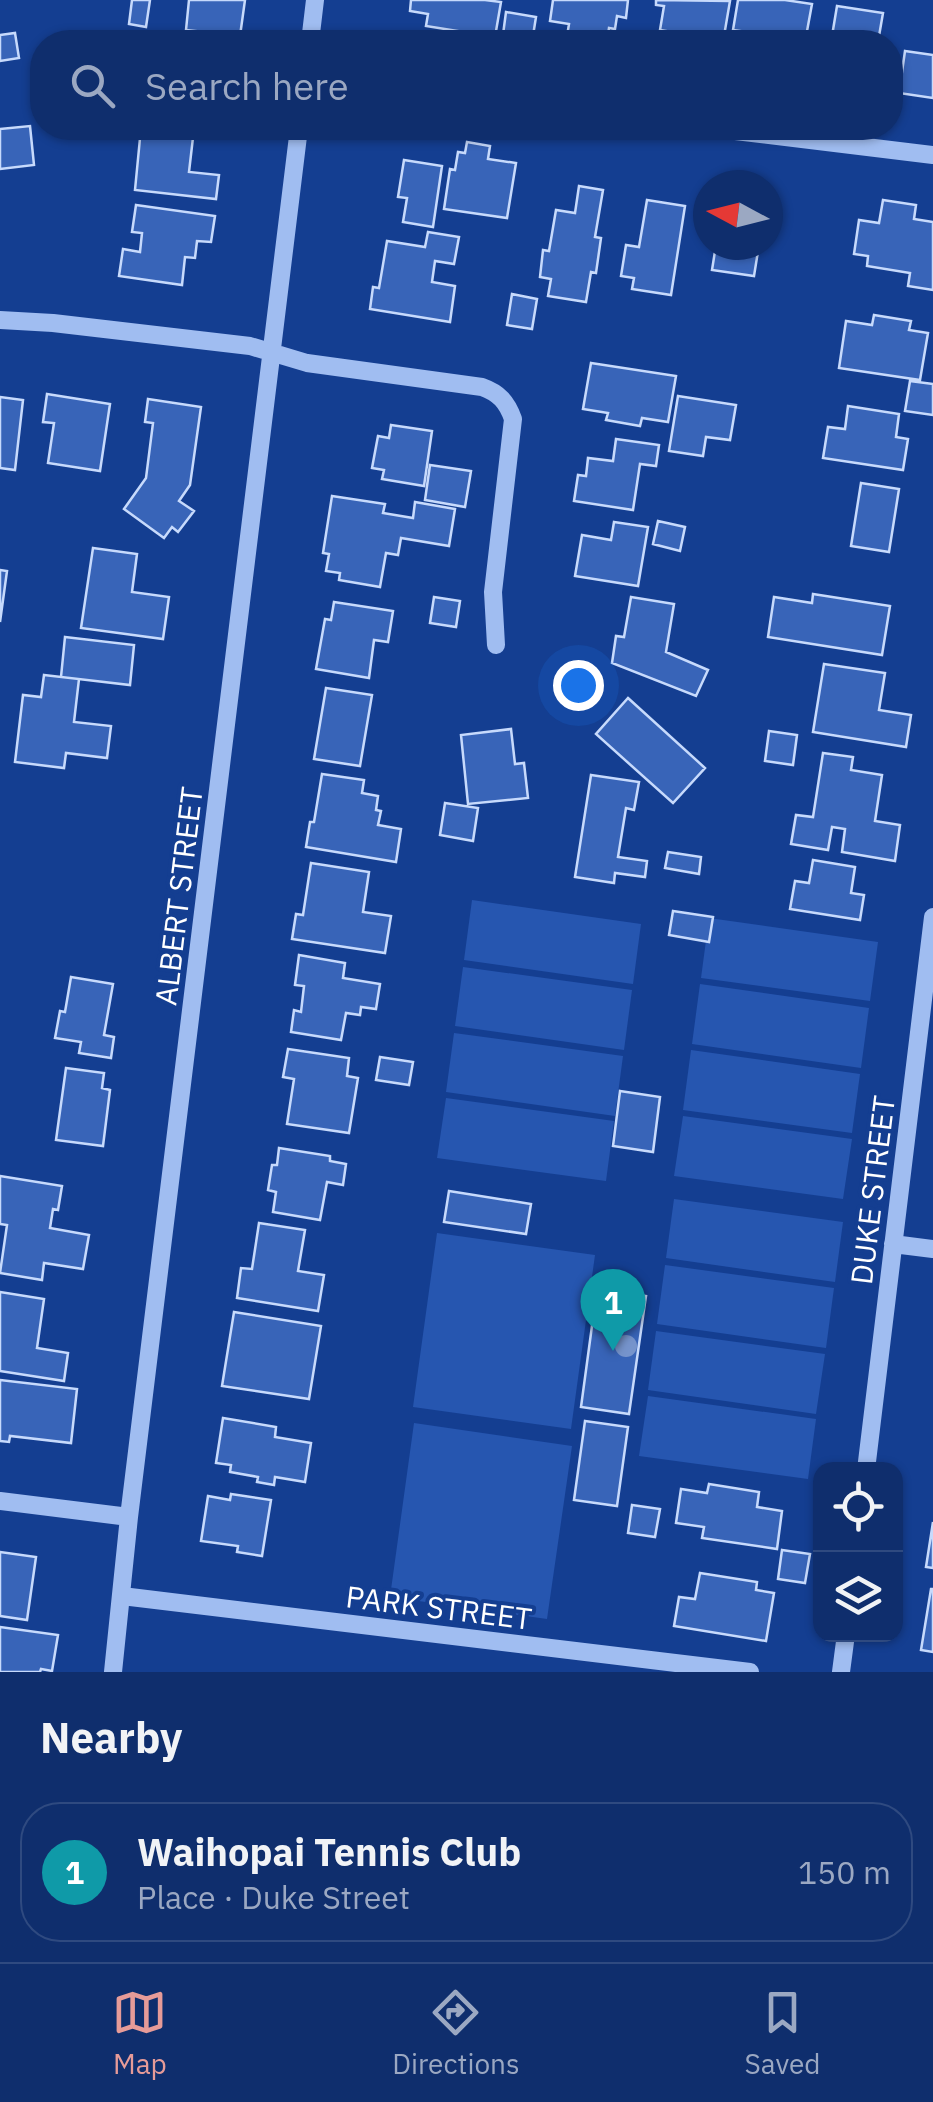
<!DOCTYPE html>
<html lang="en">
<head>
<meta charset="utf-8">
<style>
  :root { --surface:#0f2e6d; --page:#1d3a75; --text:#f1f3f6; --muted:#9ba8c2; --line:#2f4a80; --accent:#e69b98 }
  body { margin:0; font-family:"IBM Plex Sans",sans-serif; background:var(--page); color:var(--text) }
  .controls { position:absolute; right:30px; bottom:30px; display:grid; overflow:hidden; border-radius:20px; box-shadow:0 2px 8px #0004 }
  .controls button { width:90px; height:90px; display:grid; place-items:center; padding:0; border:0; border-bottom:2px solid var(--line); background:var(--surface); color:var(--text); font:50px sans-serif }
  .compass { position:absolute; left:693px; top:170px; width:90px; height:90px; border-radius:50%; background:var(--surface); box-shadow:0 2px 8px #0004; rotate:277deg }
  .you { position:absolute; left:578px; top:685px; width:35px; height:35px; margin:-25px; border:8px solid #fff; border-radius:50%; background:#1a73e8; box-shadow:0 0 0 15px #1a73e833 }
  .badge { display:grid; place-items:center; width:65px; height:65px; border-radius:50%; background:var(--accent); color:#fff; font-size:32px; font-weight:700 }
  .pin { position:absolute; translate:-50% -82px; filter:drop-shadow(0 2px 5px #0008) }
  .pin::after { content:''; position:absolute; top:52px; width:35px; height:30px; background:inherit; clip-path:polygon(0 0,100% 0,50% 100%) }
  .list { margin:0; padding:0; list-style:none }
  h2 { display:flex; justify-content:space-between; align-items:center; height:130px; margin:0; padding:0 40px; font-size:42px }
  h2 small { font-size:32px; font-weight:400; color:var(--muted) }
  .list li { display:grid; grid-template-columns:65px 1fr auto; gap:30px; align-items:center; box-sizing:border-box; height:140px; margin:0 20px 20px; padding:0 20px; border:2px solid var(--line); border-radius:40px }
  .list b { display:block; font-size:38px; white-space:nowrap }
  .list p { margin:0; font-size:32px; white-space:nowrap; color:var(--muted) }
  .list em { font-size:32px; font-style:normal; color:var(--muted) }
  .icon { flex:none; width:55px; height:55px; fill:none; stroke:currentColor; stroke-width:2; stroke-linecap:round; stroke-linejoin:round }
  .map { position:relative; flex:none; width:933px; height:1672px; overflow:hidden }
  .search { position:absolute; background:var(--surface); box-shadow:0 2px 8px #0004; left:30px; right:30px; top:30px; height:110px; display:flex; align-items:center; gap:25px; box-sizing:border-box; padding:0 35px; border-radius:40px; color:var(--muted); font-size:38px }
  .sheet { height:290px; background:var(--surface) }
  nav { display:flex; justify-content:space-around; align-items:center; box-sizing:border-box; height:140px; border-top:2px solid var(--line); background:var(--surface); font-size:28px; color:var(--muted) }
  nav a { display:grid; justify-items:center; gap:5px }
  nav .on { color:var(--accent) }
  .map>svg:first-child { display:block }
  .green { fill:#2656b0 }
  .building { fill:#3864b8; stroke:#c7dafc; stroke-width:2.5 }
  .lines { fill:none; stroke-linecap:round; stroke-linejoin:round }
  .minor { stroke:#a0bdf1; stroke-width:18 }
  .tree { fill:#7694cc }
  .labels { text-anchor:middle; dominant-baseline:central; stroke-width:8; stroke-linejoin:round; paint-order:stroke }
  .street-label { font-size:30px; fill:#fff; stroke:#143e91 }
</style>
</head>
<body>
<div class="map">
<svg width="933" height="1672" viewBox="0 0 933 1672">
  <rect width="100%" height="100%" fill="#143e91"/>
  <path class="green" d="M472,900L641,924L633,984L464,960Z
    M709,918L878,942L870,1001L701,978Z
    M463,967L632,990L624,1050L455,1026Z
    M700,984L869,1008L861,1068L692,1044Z
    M454,1033L623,1056L615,1116L446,1092Z
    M691,1050L860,1074L852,1133L683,1110Z
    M446,1098L614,1121L606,1181L437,1158Z
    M683,1116L852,1139L843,1199L674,1176Z
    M674,1199L843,1222L835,1282L666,1258Z
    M437,1233L595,1255L571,1429L413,1407Z
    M665,1265L834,1288L826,1348L657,1324Z
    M656,1331L825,1354L816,1414L648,1390Z
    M648,1396L816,1419L808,1479L639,1456Z
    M414,1423L572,1446L547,1619L390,1597Z"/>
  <path class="building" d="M132,0H150L146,27L129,24Z
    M189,0H245L240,36L186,30Z
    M411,0H485L501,2L495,37L426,26L428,14L410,11Z
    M553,0H628L626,18L617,16L615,29L609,28L607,42L567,36L569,24L550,21Z
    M656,0L730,1L723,42H664L666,31L660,30L664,6L656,5Z
    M738,0H785L812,4L805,42H779L780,37L733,30Z
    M837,6L883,13L878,42H831Z
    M506,12L536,17L532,42H502Z
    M15,33L19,58L0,61V35Z
    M190,33L237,40L236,42H188Z
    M905,51L933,55V98L899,93Z
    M30,126L34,165L0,169V129Z
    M141,128L194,129L189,172L219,175L216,199L135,190Z
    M467,142L490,146L488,159L516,163L507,218L444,209L450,169L455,170L458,152L465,153Z
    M404,160L442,166L433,227L403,222L407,198L398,197Z
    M579,186L603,190L595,237L601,238L596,273L591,272L586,302L548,296L551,279L540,277L543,250L549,251L556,210L575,213Z
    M647,200L685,206L671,295L632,289L634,278L621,276L626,245L639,247Z
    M883,200L916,205L914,219L933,222V290L908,286L910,273L867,266L868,256L854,254L859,220L879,223Z
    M136,205L215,216L211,242L197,241L195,258L185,257L182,285L119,276L123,249L140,252L142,233L132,232Z
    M428,232L459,237L454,264L435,261L432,282L455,286L450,322L370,309L373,287L379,288L387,241L425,247Z
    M716,245H759L754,276L712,270Z
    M512,294L537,299L532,329L507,325Z
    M874,315L911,321L909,330L928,333L920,380L839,368L846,321L872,325Z
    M591,363L676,376L668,422L642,418L640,426L606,420L608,413L583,409Z
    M910,381L933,384V415L905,411Z
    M47,394L110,404L100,471L48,463L54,423L43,422Z
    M678,396L736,405L730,440L706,437L703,456L669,451Z
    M0,397L23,400L15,470L0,468Z
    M148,399L201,407L190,485L179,501L194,511L178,532L172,527L164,538L124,509L146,478L153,423L145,422Z
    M848,406L899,414L896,437L908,439L903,470L823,458L828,427L845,429Z
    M391,425L432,431L424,486L382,479L384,470L372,468L378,436L389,438Z
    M616,439L659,445L656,466L640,464L633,510L574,501L578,475L586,476L588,458L613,461Z
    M430,465L471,471L465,507L425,500Z
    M861,483L899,489L889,552L851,546Z
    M332,496L385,504L383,513L413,518L415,502L455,509L449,546L401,538L398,555L386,553L380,587L339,580L340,573L326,571L329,554L323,553Z
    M658,521L685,527L680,551L653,544Z
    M614,522L648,527L638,586L575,576L582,535L611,540Z
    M93,548L137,554L132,592L169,597L163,639L81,628Z
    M0,570L7,571L0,622Z
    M813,594L890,606L882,655L768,637L774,597L812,603Z
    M434,597L460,601L456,627L430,623Z
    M631,597L674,604L666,652L708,670L696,696L612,663L616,636L624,637Z
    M334,602L393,611L388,642L374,640L369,678L316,669L325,619L331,620Z
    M65,637L134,645L130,685L61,677Z
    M824,664L885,673L879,710L911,715L906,747L813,732Z
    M44,675L79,679L74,722L111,726L107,758L66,753L64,768L15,762L23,695L41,697Z
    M326,688L372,695L360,766L314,759Z
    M628,698L705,768L673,803L596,734Z
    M511,729L515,764L524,763L528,798L468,804L461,735Z
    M769,731L797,735L793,765L765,761Z
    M823,753L853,757L851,770L882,775L875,821L900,825L895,861L842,852L845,829L832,827L828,850L791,844L796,815L813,817Z
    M322,774L364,780L362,793L378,796L376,810L381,811L378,825L401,829L396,862L306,847L310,822H314Z
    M591,775L639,782L634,810L626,808L618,857L647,861L645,877L615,873L614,883L575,877Z
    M445,803L478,808L473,841L440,835Z
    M668,852L701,857L699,874L665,868Z
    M813,860L855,867L851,893L864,895L860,920L790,909L795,881L809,883Z
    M311,863L369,872L363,912L391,916L385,953L292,939L296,914L303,915Z
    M673,911L713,917L709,942L669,935Z
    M299,955L345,963L343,978L380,984L376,1009L361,1007L360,1015L346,1013L341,1040L291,1032L294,1010L301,1012L304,986L295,985Z
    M71,977L113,984L104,1035L114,1037L111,1058L79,1053L81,1042L55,1038L60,1011L65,1012Z
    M288,1049L349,1058L347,1076L358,1078L349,1133L287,1124L294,1079L283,1077Z
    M380,1057L413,1062L409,1085L376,1080Z
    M66,1068L104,1073L102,1088L110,1090L103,1146L56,1140Z
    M620,1091L660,1097L653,1152L613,1146Z
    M279,1148L330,1156V1161L346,1164L343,1185L327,1182L320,1220L273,1212L276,1192L268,1190L272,1165H277Z
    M0,1176L62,1186L58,1210L53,1209L50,1228L89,1235L83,1269L44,1263L42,1280L0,1273L7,1225L0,1224Z
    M449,1191L531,1204L526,1234L444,1222Z
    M259,1223L305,1230L298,1271L324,1275L318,1311L237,1298L241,1268L252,1269Z
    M597,1289L646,1296L629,1414L581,1407Z
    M0,1292L44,1299L37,1348L68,1353L64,1381L0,1371Z
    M234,1312L321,1326L309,1399L222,1386Z
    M0,1380L77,1389L71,1443L10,1436L9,1442L0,1441Z
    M223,1418L276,1427L275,1437L311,1443L305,1482L275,1477L274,1485L257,1482L258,1477L230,1472L231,1465L216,1463Z
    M585,1421L628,1427L617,1506L574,1500Z
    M709,1484L759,1492L757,1507L782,1511L777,1549L702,1538L704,1527L676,1523L681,1489L707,1493Z
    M231,1494L271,1500L262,1556L237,1552L238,1546L201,1541L208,1496L230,1500Z
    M632,1505L660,1509L655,1537L628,1533Z
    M933,1522V1568L926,1567Z
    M782,1550L810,1554L805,1583L778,1579Z
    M0,1552L36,1557L27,1620L0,1616Z
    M700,1573L757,1582L756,1590L774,1593L766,1641L674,1626L679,1597L695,1599Z
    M931,1589H933V1652L921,1650Z
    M0,1627L58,1635L52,1671L41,1669L40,1672H0Z"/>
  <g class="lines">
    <path class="minor" d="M310,42L315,0
      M710,128L933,155
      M0,320L53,323L250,346L307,363L482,387C499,393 507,402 513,419L493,592L496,645
      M893,1244L933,1249
      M866,1470L933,917
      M0,1501L129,1517
      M122,1596L750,1672
      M113,1672L129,1517L299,128
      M841,1672L846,1634"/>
  </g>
  <circle class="tree" cx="626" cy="1346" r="11"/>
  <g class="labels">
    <g class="street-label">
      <text transform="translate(178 896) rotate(-83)">ALBERT STREET</text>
      <text transform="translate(872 1190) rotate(-83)">DUKE STREET</text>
      <text transform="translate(439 1607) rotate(7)">PARK STREET</text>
    </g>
  </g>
</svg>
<div class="controls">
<button><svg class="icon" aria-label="locate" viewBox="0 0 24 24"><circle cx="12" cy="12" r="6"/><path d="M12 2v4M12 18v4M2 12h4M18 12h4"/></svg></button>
<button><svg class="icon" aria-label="layers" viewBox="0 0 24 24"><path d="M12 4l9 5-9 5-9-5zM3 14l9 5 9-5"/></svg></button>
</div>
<svg class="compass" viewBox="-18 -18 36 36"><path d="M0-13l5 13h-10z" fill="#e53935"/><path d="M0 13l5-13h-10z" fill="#9ba8c2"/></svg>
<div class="you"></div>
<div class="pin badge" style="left:613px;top:1351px;background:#0f9aa8">1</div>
<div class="search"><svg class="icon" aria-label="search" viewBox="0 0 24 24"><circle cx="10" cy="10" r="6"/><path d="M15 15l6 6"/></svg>Search here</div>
</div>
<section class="sheet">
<h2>Nearby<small></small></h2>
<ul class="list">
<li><span class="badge" style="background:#0f9aa8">1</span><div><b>Waihopai Tennis Club</b><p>Place · Duke Street</p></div><em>150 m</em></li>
</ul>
</section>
<nav>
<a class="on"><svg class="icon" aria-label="map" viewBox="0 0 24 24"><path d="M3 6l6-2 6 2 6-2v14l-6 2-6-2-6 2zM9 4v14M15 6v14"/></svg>Map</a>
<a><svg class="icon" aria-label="directions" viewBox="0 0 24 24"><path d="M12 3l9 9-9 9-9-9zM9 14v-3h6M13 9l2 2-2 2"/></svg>Directions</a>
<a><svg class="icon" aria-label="saved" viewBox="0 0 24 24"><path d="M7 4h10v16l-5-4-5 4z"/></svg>Saved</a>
</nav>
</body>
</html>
